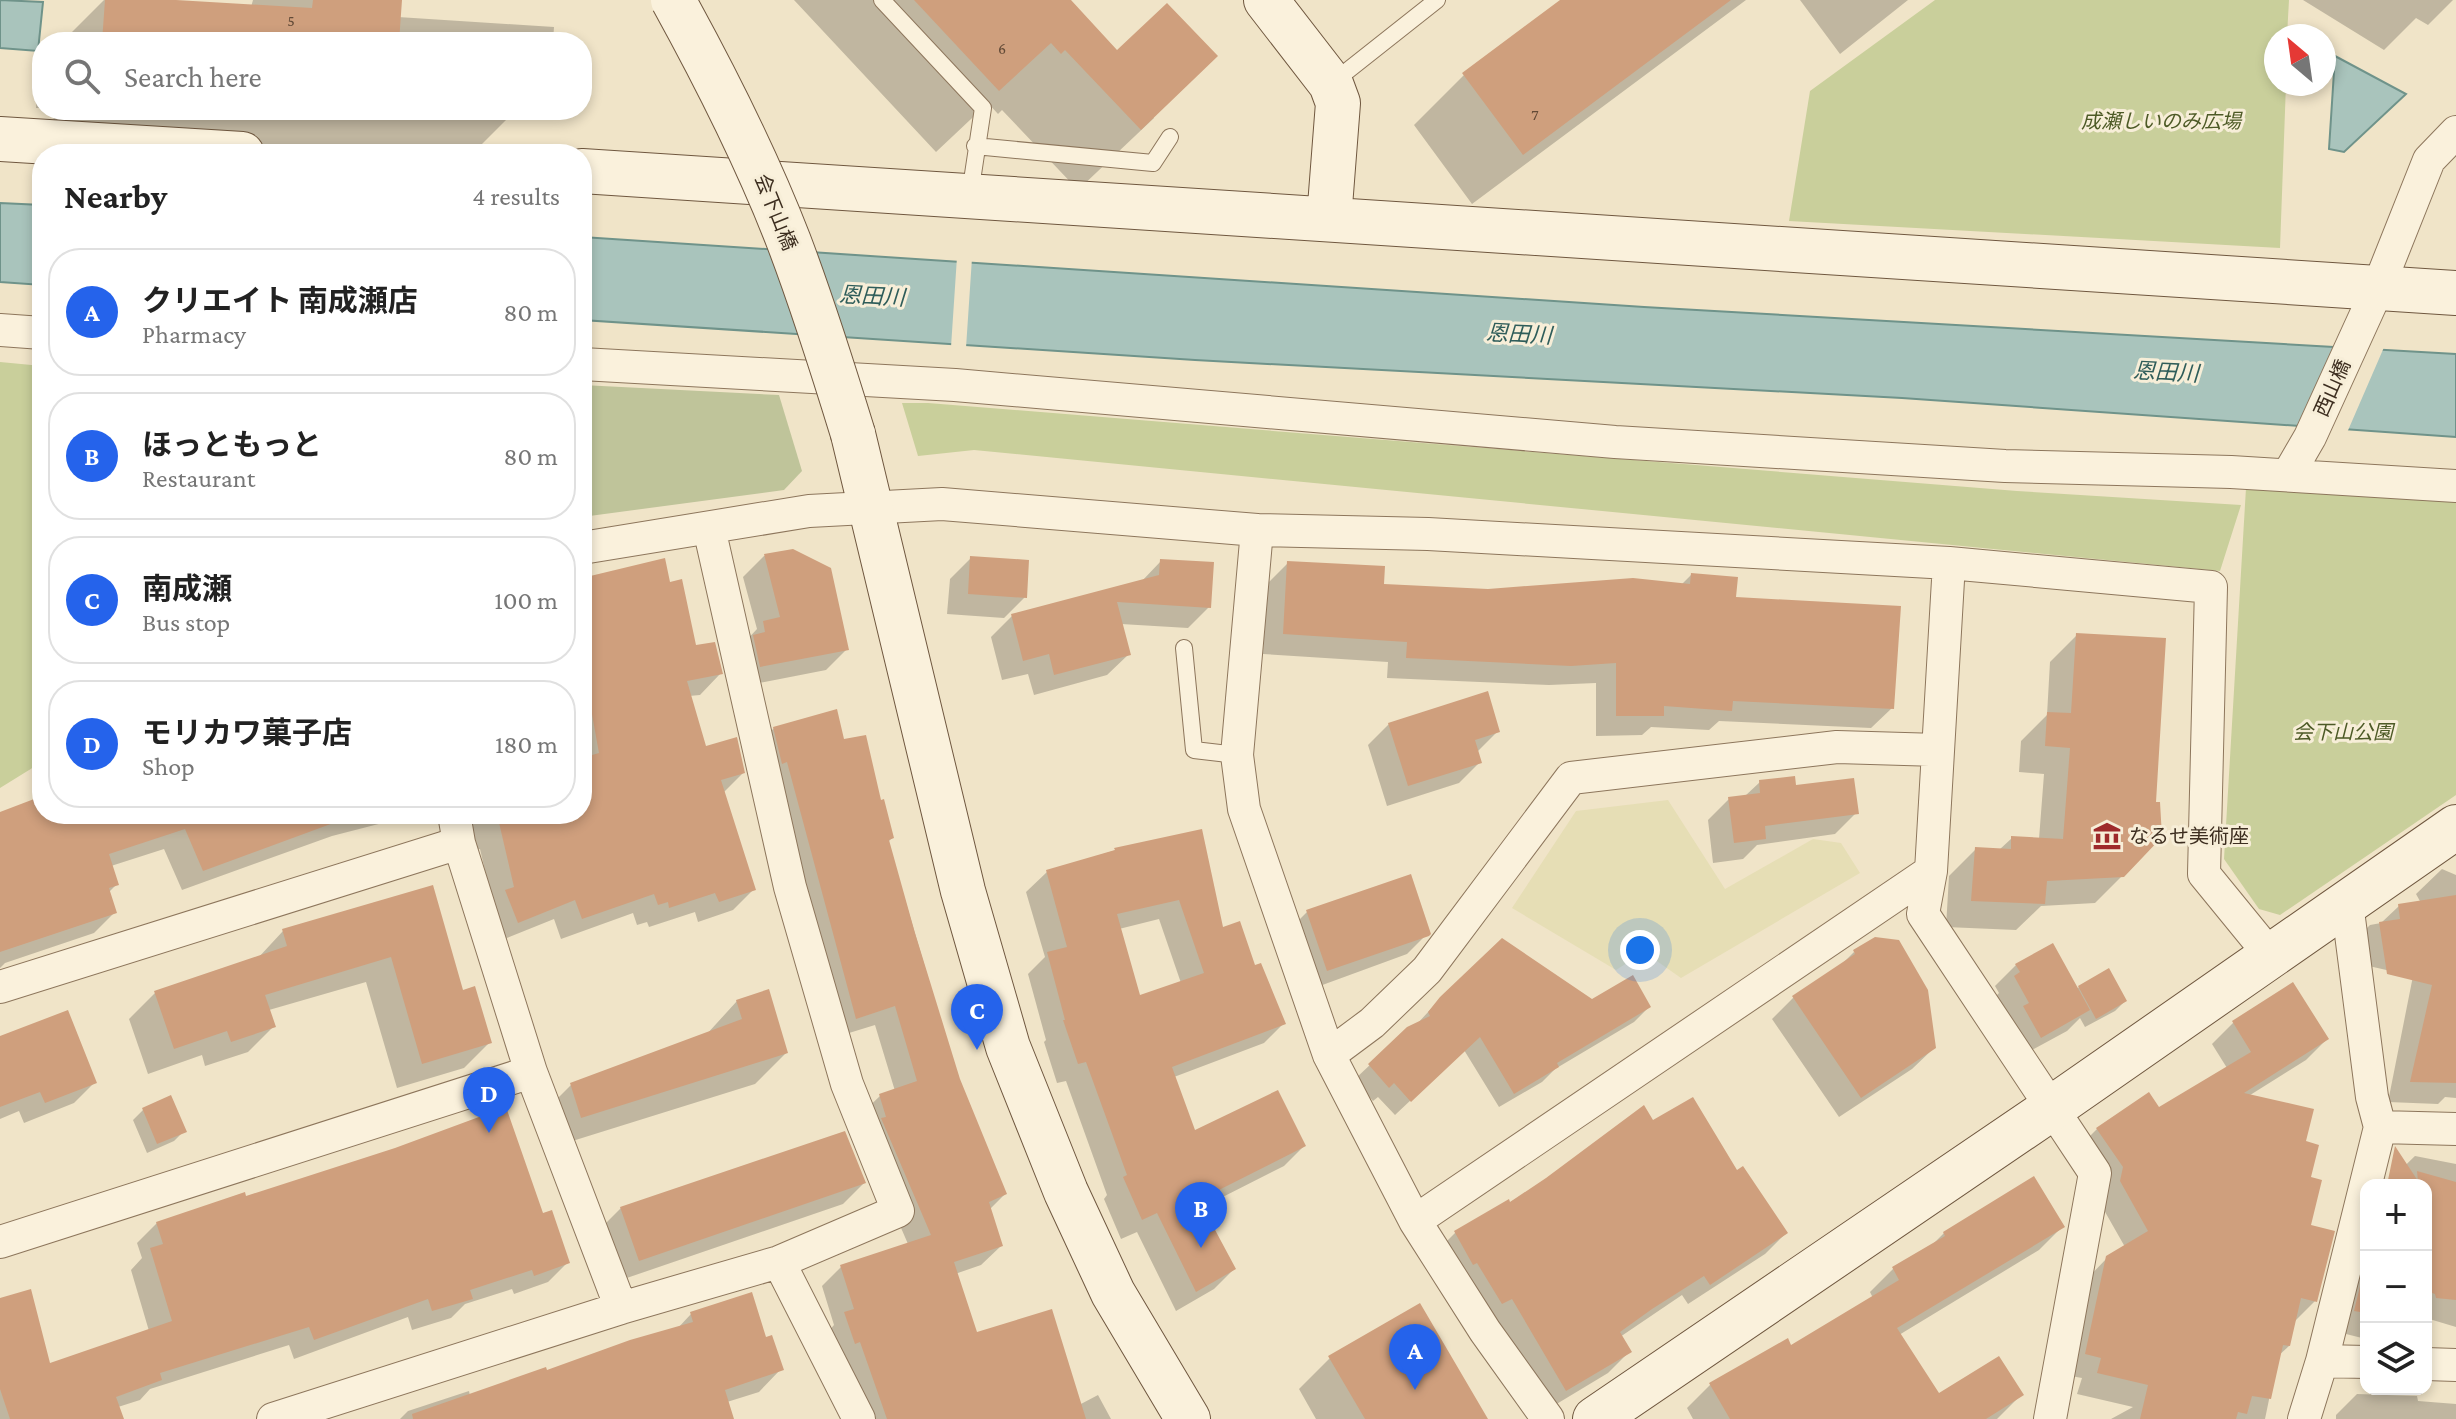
<!DOCTYPE html>
<html lang="en">
<head>
<meta charset="utf-8">
<style>
  :root { --surface:#fff; --page:#f6f6f6; --text:#222; --muted:#767676; --line:#e0e0e0; --accent:#2563eb }
  body { margin:0; font-family:"Crimson Pro","Noto Sans JP",serif; background:var(--page); color:var(--text) }
  .controls { position:absolute; right:24px; bottom:24px; display:grid; overflow:hidden; border-radius:16px; box-shadow:0 4px 12px #0003 }
  .controls button { width:72px; height:72px; display:grid; place-items:center; padding:0; border:0; border-bottom:2px solid var(--line); background:var(--surface); color:var(--text); font:40px sans-serif }
  .compass { position:absolute; left:2264px; top:24px; width:72px; height:72px; border-radius:50%; background:var(--surface); box-shadow:0 4px 12px #0003; rotate:331deg }
  .you { position:absolute; left:1640px; top:950px; width:28px; height:28px; margin:-20px; border:6px solid #fff; border-radius:50%; background:#1a73e8; box-shadow:0 0 0 12px #1a73e833 }
  .badge { display:grid; place-items:center; width:52px; height:52px; border-radius:50%; background:var(--accent); color:#fff; font-size:26px; font-weight:700 }
  .pin { position:absolute; translate:-50% -66px; filter:drop-shadow(0 2px 4px #0008) }
  .pin::after { content:''; position:absolute; top:42px; width:28px; height:24px; background:inherit; clip-path:polygon(0 0,100% 0,50% 100%) }
  .list { margin:0; padding:0; list-style:none }
  h2 { display:flex; justify-content:space-between; align-items:center; height:104px; margin:0; padding:0 32px; font-size:34px }
  h2 small { font-size:26px; font-weight:400; color:var(--muted) }
  .list li { display:grid; grid-template-columns:52px 1fr auto; gap:24px; align-items:center; box-sizing:border-box; height:128px; margin:0 16px 16px; padding:0 16px; border:2px solid var(--line); border-radius:32px }
  .list b { display:block; font-size:30px; white-space:nowrap }
  .list p { margin:0; font-size:26px; white-space:nowrap; color:var(--muted) }
  .list em { font-size:26px; font-style:normal; color:var(--muted) }
  .icon { flex:none; width:44px; height:44px; fill:none; stroke:currentColor; stroke-width:2; stroke-linecap:round; stroke-linejoin:round }
  .map { position:relative; flex:none; width:2456px; height:1419px; overflow:hidden }
  .search { position:absolute; background:var(--surface); box-shadow:0 4px 12px #0003; left:32px; top:32px; width:560px; height:88px; display:flex; align-items:center; gap:20px; box-sizing:border-box; padding:0 28px; border-radius:32px; color:var(--muted); font-size:30px }
  .panel { position:absolute; background:var(--surface); box-shadow:0 4px 12px #0003; left:32px; top:144px; width:560px; height:680px; border-radius:32px }
  .map>svg:first-child { display:block }
  .farmland { fill:#e6deb5 }
  .green { fill:#c9cf9b }
  .cemetery { fill:#bfc49a }
  .water { fill:#a9c4bc; stroke:#6f938a; stroke-width:2 }
  .pier { fill:#f0e4c8 }
  .shadow { fill:#0003; fill-rule:evenodd }
  .building { fill:#cf9f7d; fill-rule:evenodd }
  .lines { fill:none; stroke-linecap:round; stroke-linejoin:round }
  .lane-casing { stroke:#8d765c; stroke-width:18 }
  .street-casing { stroke:#8d765c; stroke-width:34 }
  .secondary-casing { stroke:#6f573f; stroke-width:46 }
  .lane { stroke:#faf1dc; stroke-width:16 }
  .street { stroke:#faf1dc; stroke-width:32 }
  .secondary { stroke:#faf1dc; stroke-width:44 }
  .secondary-bridge-casing { stroke:#6f573f; stroke-width:46; stroke-linecap:butt }
  .secondary-bridge { stroke:#faf1dc; stroke-width:44 }
  .labels { text-anchor:middle; dominant-baseline:central; stroke-width:6; stroke-linejoin:round; paint-order:stroke }
  .number-label { font-size:16px; fill:#624a37 }
  .park-label { font-size:20px; font-style:italic; fill:#4d5a26; stroke:#f7eed8 }
  .street-label { font-size:20px; fill:#3d2e20; stroke:#f7eed8 }
  .poi-label { font-size:20px; fill:#3d2e20; stroke:#f7eed8; text-anchor:start }
  .water-label { font-size:22px; font-style:italic; fill:#2f5d5a; stroke:#f7eed8 }
</style>
</head>
<body>
<div class="map">
<svg width="2456" height="1419" viewBox="0 0 2456 1419">
  <rect width="100%" height="100%" fill="#f0e4c8"/>
  <path class="farmland" d="M1668,800L1725,889L1813,839L1841,843L1860,873L1681,978L1644,952L1616,970L1512,908L1576,811Z"/>
  <path class="green" d="M1935,0H2289L2287,36H2276V84H2286L2280,248L1789,221L1810,91Z
    M0,362L42,366V762L0,788Z
    M902,403H928L2017,491L2241,505L2220,571L974,450L918,456Z
    M2246,488L2456,502V795L2280,915L2259,909L2224,859Z"/>
  <path class="cemetery" d="M582,385L779,395L802,471L784,490L582,517Z"/>
  <path class="water" d="M0,0L43,2L38,51L0,48Z
    M2335,56L2406,94L2344,152L2329,149Z
    M0,203L42,205V285L0,282Z
    M582,237L1644,307L2456,354V437L1902,398L1195,360L582,320Z"/>
  <path class="pier" d="M957,257L972,258L966,348L951,347Z
    M2336,342L2385,345L2346,435L2298,432Z"/>
  <path class="shadow" d="M104,0L251,7L253,0H400L398,17L554,27L553,42H62Z
    M794,0H1068L1154,118L1078,190L1002,110L998,114L988,103L936,152Z
    M1564,0H1746L1472,204L1414,125L1464,75Z
    M1800,0H1908L1840,54Z
    M2303,0H2453L2428,25L2416,18L2384,50Z
    M42,62V108H36L39,65Z
    M54,110H516L472,154H366L53,135Z
    M792,551L847,649L826,670L739,687L743,644L757,629L743,577L764,556Z
    M971,558L1025,597L1004,618L947,614L950,579Z
    M1161,561L1209,607L1188,628L1121,624L1129,654L1107,675L1034,695L1028,674L1002,680L991,637L1012,616L1141,582Z
    M1288,563L1382,586L1488,591L1681,585L1691,575L1734,599L1892,708L1871,728L1719,721L1709,730L1651,727L1642,735L1596,736V683L1549,685L1387,678L1388,662L1263,654L1267,584Z
    M582,580L668,584L695,647L720,674L700,695L689,696L704,748L743,773L723,793L754,889L733,910L698,922L695,912L649,927L647,922L637,925L633,913L561,939L554,919L497,942L493,905L480,849L468,851L460,814H582Z
    M2077,635L2122,876L2095,903L2041,906L2016,930L1946,927L1949,876L1976,849L1999,850L2012,838L2039,839L2044,774L2019,772L2021,741L2047,715L2050,662Z
    M1389,724L1498,731L1477,752L1480,762L1459,783L1387,806L1368,745Z
    M774,728L843,742L879,802L892,838L888,842L958,1079L1005,1194L990,1209L1001,1246L981,1265L955,1274L975,1335L1079,1405L1098,1395L1111,1419H861L826,1334L834,1325L822,1286L841,1267L908,1244L863,1140L860,1115L880,1096L895,1091L875,1025L836,1037L755,748Z
    M1760,782L1794,787L1856,813L1835,834L1757,845L1743,859L1713,863L1708,820L1729,799L1745,796Z
    M42,799V814H403L398,819L332,836L182,890L164,849L111,866L117,884L109,892L115,912L94,933L5,963L0,968V827Z
    M1116,850L1221,930L1254,968L1284,1023L1264,1043L1174,1077L1194,1133L1304,1146L1284,1166L1201,1208L1234,1269L1214,1289L1176,1311L1137,1232L1121,1239L1104,1199L1107,1195L1066,1081L1057,1083L1044,1042L1046,1040L1028,974L1045,957L1026,892L1047,872ZM1159,919L1181,983L1139,997L1119,929Z
    M2442,869L2456,875V1098L2445,1097L2438,1104L2388,1102L2413,976L2351,962L2349,946L2370,925L2381,923L2399,906L2421,903L2416,894Z
    M431,887L462,993L490,1042L464,1068L397,1088L366,982L269,1010L274,1026L248,1052L205,1066L202,1055L148,1074L129,1019L155,993L258,958L283,931Z
    M1307,912L1428,933L1407,954L1306,991L1286,933Z
    M1854,952L1934,1048L1912,1069L1839,1117L1772,1019L1793,998L1838,968Z
    M2016,965L2076,990L2079,987L2125,1001L2115,1011L2085,1027L2080,1018L2067,1031L2019,1057L1994,998L1999,993L1995,986Z
    M2293,985L2327,1039L2306,1060L2247,1097L2303,1143L2308,1179L2309,1226L2315,1301L2294,1322L2289,1346L2278,1356L2265,1419H2111L2133,1407L2077,1394L2082,1378L2065,1375L2086,1280L2107,1258L2125,1247L2100,1203L2076,1150L2097,1129L2158,1109L2227,1068L2212,1044L2233,1023Z
    M1441,998L1592,1001L1649,1007L1634,1022L1555,1069L1542,1082L1499,1107L1464,1050L1395,1115L1378,1097L1373,1101L1354,1080L1408,1029L1417,1024Z
    M737,1001L786,1053L755,1084L550,1148L540,1116L571,1085L706,1035Z
    M0,1039L95,1082L74,1103L24,1123L19,1111L0,1119Z
    M143,1110L184,1131L174,1141L147,1153L133,1120Z
    M1652,1123L1736,1173L1786,1233L1765,1254L1688,1304L1682,1295L1620,1337L1629,1352L1608,1373L1545,1411L1434,1254L1455,1233Z
    M2415,1156L2456,1164V1327L2426,1318V1185H2385Z
    M864,1183L843,1204L618,1281L600,1229L621,1208Z
    M245,1198L542,1216L568,1262L548,1282L514,1294L512,1289L465,1304L451,1318L412,1330L408,1317L294,1359L289,1345L150,1389L140,1400L118,1407L114,1419H0V1300L49,1366L149,1331L131,1270L142,1258L137,1243L157,1223Z
    M2366,1215V1339L2334,1331Z
    M2062,1227L2039,1250L1899,1335L1939,1396L2021,1395L1997,1419H1693L1687,1408L1710,1385L1787,1341L1790,1348L1873,1298L1870,1292L1893,1269L1931,1246L1944,1233Z
    M691,1314L765,1340L781,1369L759,1392L727,1402L732,1419H400L408,1411L469,1391L470,1396L546,1373L677,1329Z
    M1330,1358L1486,1419H1316L1299,1389Z
    M2357,1394L2417,1396L2418,1401L2456,1404V1419H2336V1415Z"/>
  <path class="building" d="M105,0H176L312,8L313,0H402L399,42H102Z
    M914,0H1071L1117,50L1167,3L1218,56L1141,130L1065,50L1061,54L1051,43L999,91Z
    M1560,0H1731L1523,155L1462,73Z
    M793,549L831,568L849,650L760,667L753,635L765,632L763,621L780,617L764,554Z
    M970,556L1029,560L1027,598L968,594Z
    M665,558L670,582L682,579L696,645L715,642L723,674L687,681L706,746L737,737L745,773L721,780L756,890L719,902L715,893L669,908L668,902L658,905L654,894L582,919L575,900L518,923L505,890L514,887L497,814H582V758L599,753L582,659V578Z
    M1160,559L1214,562L1211,608L1117,602L1131,655L1054,675L1049,654L1023,661L1011,614L1159,575Z
    M1287,561L1385,566L1384,584L1488,589L1633,578L1690,584L1691,573L1738,577L1736,597L1901,606L1894,709L1733,701L1732,711L1664,706V716H1616V663L1571,666L1406,658L1407,642L1283,634Z
    M2076,633L2166,638L2156,802H2160L2162,837L2124,877L2047,881L2045,904L1971,901L1975,847L2011,849V836L2063,839L2070,748L2045,746L2047,712L2071,713Z
    M1488,691L1500,732L1475,740L1482,763L1408,786L1388,723Z
    M837,709L844,739L866,735L881,800L884,799L894,838L889,840L915,933L960,1079L1007,1194L989,1202L1003,1246L954,1262L977,1332L1052,1309L1086,1419H887L860,1342L855,1344L844,1312L854,1309L840,1265L931,1235L881,1118L886,1117L879,1094L917,1081L895,1006L856,1019L787,762L782,764L773,727Z
    M1795,776L1796,785L1854,778L1859,814L1765,826L1766,839L1734,843L1728,797L1760,793L1759,780Z
    M42,796V814H346L347,818L203,871L185,829L109,854L119,885L109,888L117,913L0,952V812Z
    M1202,829L1223,927L1240,921L1255,965L1261,963L1286,1024L1172,1067L1195,1130L1278,1090L1306,1146L1199,1200L1236,1269L1196,1292L1157,1213L1142,1220L1123,1177L1127,1175L1086,1062L1078,1064L1063,1020H1065L1047,952L1067,947L1046,870L1115,850L1114,848ZM1179,900L1204,973L1140,995L1117,914Z
    M1411,874L1431,934L1429,936L1327,971L1306,910Z
    M433,885L463,990L475,986L492,1043L422,1064L391,957L265,995L276,1027L231,1042L227,1031L174,1049L154,991L287,946L282,929Z
    M2456,895V1083L2410,1082L2432,985L2387,974L2379,922L2400,919L2398,904Z
    M1875,937L1899,940L1928,990L1936,1048L1861,1098L1792,996L1855,954L1853,950Z
    M1502,938L1592,999L1633,975L1651,1007L1557,1063L1559,1067L1514,1094L1480,1037L1411,1102L1394,1083L1389,1088L1368,1064L1407,1027L1430,1016L1428,1012L1440,997Z
    M2053,943L2090,1010L2041,1038L2023,1006L2029,1003L2014,976L2020,972L2015,964Z
    M2109,968L2127,1001L2096,1019L2078,986Z
    M2293,982L2329,1039L2244,1093L2314,1109L2306,1141L2319,1145L2311,1177L2322,1180L2311,1225L2335,1231L2317,1302L2301,1298L2290,1346L2283,1345L2271,1399L2252,1396L2247,1414L2238,1412L2236,1419H2140L2148,1385L2097,1373L2101,1358L2085,1354L2106,1256L2148,1231L2120,1181L2123,1167L2096,1128L2149,1092L2159,1107L2251,1052L2232,1021Z
    M769,989L788,1053L581,1118L570,1083L742,1019L736,1000Z
    M68,1010L97,1083L45,1103L40,1092L0,1107V1036Z
    M171,1095L187,1132L157,1144L142,1108Z
    M1693,1097L1737,1170L1743,1166L1788,1233L1710,1285L1704,1276L1652,1309L1620,1332L1632,1352L1566,1391L1512,1299L1502,1304L1477,1263L1473,1265L1454,1231L1509,1199L1510,1202L1546,1178L1644,1105L1653,1120Z
    M506,1107L543,1213L552,1210L570,1263L534,1276L532,1270L470,1290L473,1299L432,1311L428,1299L314,1340L309,1327L160,1373L162,1380L116,1397L124,1419H10L0,1389V1298L31,1289L50,1363L172,1321L150,1248L163,1244L156,1222L245,1192L246,1196L395,1148Z
    M845,1131L866,1183L639,1261L620,1207Z
    M2395,1146L2418,1181L2417,1171L2456,1182V1300L2436,1298L2435,1294L2426,1291V1185H2387Z
    M2034,1176L2065,1227L1897,1328L1939,1393L1999,1356L2024,1395L1986,1419H1730L1709,1383L1788,1338L1791,1345L1899,1280L1892,1267L1945,1236L1943,1232Z
    M2366,1262V1313L2354,1311Z
    M752,1292L766,1337L772,1335L784,1370L725,1390L734,1419H413L412,1414L546,1367L547,1370L630,1340L693,1322L690,1312Z
    M1420,1303L1488,1419H1365L1328,1356Z"/>
  <g class="lines">
    <defs>
      <path id="lane" d="M882,0L983,108L970,194
        M1332,83L1437,0
        M975,146L1153,163L1170,137
        M1184,648L1194,750L1237,755"/>
      <path id="street" d="M0,330L42,333
        M582,364L955,385L1615,442L2005,466L2231,472L2456,486
        M2288,475L2310,437L2378,288L2429,160L2456,132
        M1257,530L1237,755L1244,809L1329,1055L1415,1221L1485,1331L1548,1419
        M582,548L809,511L942,504L1257,530L1428,534L1949,563L2211,587L2204,874L2271,956
        M1949,563L1931,871L1923,914L2095,1173L2050,1419
        M454,814L459,843L531,1072L621,1308
        M0,987L459,843
        M1329,1055L1372,1023L1427,970L1571,778L1837,747L1938,750
        M2380,1127L2456,1129
        M1415,1221L1931,871
        M0,1242L531,1072
        M779,1262L859,1419
        M2322,1361L2366,1362
        M2426,1364L2456,1365
        M273,1419L621,1308L779,1262L898,1211L847,1084L790,887L709,528
        M2304,1419L2322,1361L2380,1127L2372,1097L2347,903"/>
      <path id="secondary" d="M1266,0L1331,84L1338,103L1329,219
        M0,139L242,154
        M582,171L2456,293
        M853,434L963,891L1008,1047L1066,1192L1113,1293L1188,1419
        M1595,1419L2052,1108L2456,827"/>
    </defs>
    <use href="#lane" class="lane-casing"/>
    <use href="#street" class="street-casing"/>
    <use href="#secondary" class="secondary-casing"/>
    <use href="#lane" class="lane"/>
    <use href="#street" class="street"/>
    <use href="#secondary" class="secondary"/>
    <defs>
      <path id="secondary-bridge" d="M673,0C716,78 757,159 789,242C813,305 833,369 853,434"/>
    </defs>
    <use href="#secondary-bridge" class="secondary-bridge-casing"/>
    <use href="#secondary-bridge" class="secondary-bridge"/>
  </g>
  <defs>
    <symbol id="museum-bare" viewBox="-9 -9 18 18"><path d="M0-6L6-3V-2H-6V-3ZM-5-1h2V3h-2ZM-1-1h2V3h-2ZM3-1h2V3H3ZM-6 4H6V6H-6Z" fill="#9e2a2b" stroke="#f7eed8" stroke-width="2.5" paint-order="stroke"/></symbol>
  </defs>
  <g fill-rule="evenodd">
    <use href="#museum-bare" x="2087" y="816" width="40" height="40"/>
  </g>
  <g class="labels">
    <g class="number-label">
      <text x="291" y="20">5</text>
      <text x="1002" y="48">6</text>
      <text x="1535" y="114">7</text>
    </g>
    <g class="park-label">
      <text x="2161" y="121">成瀬しいのみ広場</text>
      <text x="2343" y="732">会下山公園</text>
    </g>
    <g class="street-label">
      <text transform="translate(776 212) rotate(68)">会下山橋</text>
      <text transform="translate(2332 388) rotate(-66)">西山橋</text>
    </g>
    <g class="poi-label">
      <text x="2129" y="836">なるせ美術座</text>
    </g>
    <g class="water-label">
      <text transform="translate(872 296) rotate(3)">恩田川</text>
      <text transform="translate(1519 334) rotate(3)">恩田川</text>
      <text transform="translate(2166 372) rotate(3)">恩田川</text>
    </g>
  </g>
</svg>
<div class="controls">
<button>+</button>
<button>−</button>
<button><svg class="icon" aria-label="layers" viewBox="0 0 24 24"><path d="M12 4l9 5-9 5-9-5zM3 14l9 5 9-5"/></svg></button>
</div>
<svg class="compass" viewBox="-18 -18 36 36"><path d="M0-13l5 13h-10z" fill="#e53935"/><path d="M0 13l5-13h-10z" fill="#767676"/></svg>
<div class="you"></div>
<div class="pin badge" style="left:1415px;top:1390px">A</div>
<div class="pin badge" style="left:1201px;top:1248px">B</div>
<div class="pin badge" style="left:977px;top:1050px">C</div>
<div class="pin badge" style="left:489px;top:1133px">D</div>
<div class="search"><svg class="icon" aria-label="search" viewBox="0 0 24 24"><circle cx="10" cy="10" r="6"/><path d="M15 15l6 6"/></svg>Search here</div>
<section class="panel">
<h2>Nearby<small>4 results</small></h2>
<ul class="list">
<li><span class="badge">A</span><div><b>クリエイト 南成瀬店</b><p>Pharmacy</p></div><em>80 m</em></li>
<li><span class="badge">B</span><div><b>ほっともっと</b><p>Restaurant</p></div><em>80 m</em></li>
<li><span class="badge">C</span><div><b>南成瀬</b><p>Bus stop</p></div><em>100 m</em></li>
<li><span class="badge">D</span><div><b>モリカワ菓子店</b><p>Shop</p></div><em>180 m</em></li>
</ul>
</section>
</div>
</body>
</html>
